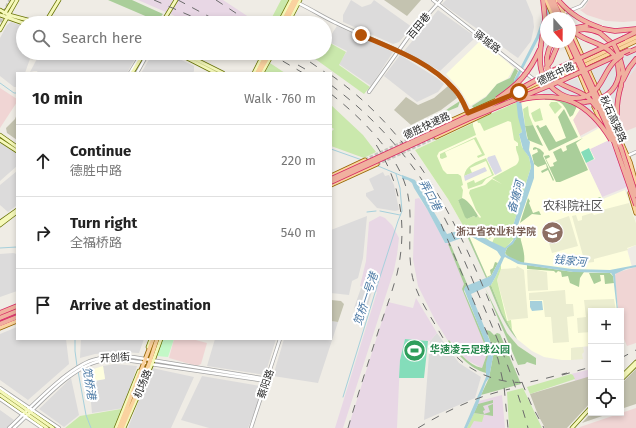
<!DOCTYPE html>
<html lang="en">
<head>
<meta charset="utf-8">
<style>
  :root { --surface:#fff; --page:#f6f6f6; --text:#222; --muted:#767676; --line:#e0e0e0 }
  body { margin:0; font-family:"Fira Sans","Noto Sans SC",sans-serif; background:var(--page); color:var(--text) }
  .controls { position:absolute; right:12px; bottom:12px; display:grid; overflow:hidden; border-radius:0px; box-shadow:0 2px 6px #0003 }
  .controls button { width:36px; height:36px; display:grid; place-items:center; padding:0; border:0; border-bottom:1px solid var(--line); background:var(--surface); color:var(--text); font:20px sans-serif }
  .compass { position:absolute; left:540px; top:12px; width:36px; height:36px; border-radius:50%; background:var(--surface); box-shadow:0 2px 6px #0003; rotate:159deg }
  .stop { position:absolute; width:12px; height:12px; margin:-9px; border:3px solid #b45309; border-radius:50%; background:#fff }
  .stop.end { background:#b45309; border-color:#fff; box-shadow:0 1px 4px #0008 }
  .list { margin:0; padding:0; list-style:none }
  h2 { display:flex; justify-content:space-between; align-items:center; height:52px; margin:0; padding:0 16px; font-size:17px }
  h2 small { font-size:13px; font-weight:400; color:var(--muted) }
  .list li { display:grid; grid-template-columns:26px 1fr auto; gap:12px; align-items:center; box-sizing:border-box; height:72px; padding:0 16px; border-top:1px solid var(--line) }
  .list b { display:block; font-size:15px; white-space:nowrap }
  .list p { margin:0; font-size:13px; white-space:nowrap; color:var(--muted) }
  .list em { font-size:13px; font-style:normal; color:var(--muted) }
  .icon { flex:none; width:22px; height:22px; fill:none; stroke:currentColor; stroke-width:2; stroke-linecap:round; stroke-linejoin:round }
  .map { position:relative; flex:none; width:636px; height:428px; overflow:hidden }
  .search { position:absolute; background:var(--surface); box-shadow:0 2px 6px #0003; left:16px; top:16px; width:316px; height:44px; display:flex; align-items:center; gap:10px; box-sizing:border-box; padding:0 14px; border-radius:22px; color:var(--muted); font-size:15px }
  .panel { position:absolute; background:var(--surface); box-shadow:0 2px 6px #0003; left:16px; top:72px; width:316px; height:268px; border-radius:0px }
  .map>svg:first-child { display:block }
  .residential { fill:#dcdbdb }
  .commercial { fill:#f0d5d4 }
  .industrial { fill:#e8d7e5 }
  .education { fill:#fefede }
  .construction { fill:#c4c3b0 }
  .farmland { fill:#ebedd0 }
  .grass { fill:#cae8ac }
  .forest { fill:#aace9a }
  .park { fill:#c3f8c7 }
  .pitch { fill:#84ddba }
  .parking { fill:#e2e2e2 }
  .plaza { fill:#d9d9e5 }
  .water { fill:#a6d0dc }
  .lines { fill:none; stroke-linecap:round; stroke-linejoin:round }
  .stream { stroke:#a6d0dc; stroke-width:1 }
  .primary-tunnel { stroke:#c5c3bd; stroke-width:3.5; stroke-dasharray:3.5 2; stroke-linecap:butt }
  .tertiary-casing { stroke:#a5a5a5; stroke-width:4 }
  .secondary-casing { stroke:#697407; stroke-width:4.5 }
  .primary-casing { stroke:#966403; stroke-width:5 }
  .trunk-casing { stroke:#d72865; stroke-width:5.5 }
  .tertiary { stroke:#fff; stroke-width:2.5 }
  .secondary { stroke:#f5f8ba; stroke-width:3 }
  .primary { stroke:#fad29f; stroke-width:3.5 }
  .trunk { stroke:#f0b09f; stroke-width:4 }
  .rail { stroke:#6c6c6c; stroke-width:1; stroke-dasharray:8 8; stroke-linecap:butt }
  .trunk-bridge-casing { stroke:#d72865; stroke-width:5.5; stroke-linecap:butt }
  .trunk-bridge { stroke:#f0b09f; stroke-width:4 }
  .route { stroke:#b45309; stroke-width:5 }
  .labels { text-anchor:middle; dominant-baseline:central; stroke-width:4; stroke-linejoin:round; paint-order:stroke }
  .street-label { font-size:10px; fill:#1e1e1e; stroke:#fff }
  .education-label { font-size:10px; font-weight:bold; fill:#785e54; stroke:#fff; text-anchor:end }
  .leisure-label { font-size:10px; font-weight:bold; fill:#27864d; stroke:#fff; text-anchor:start }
  .water-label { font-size:11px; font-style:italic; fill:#4a78a4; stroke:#fff }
  .quarter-label { font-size:12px; fill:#515151; stroke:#fff }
</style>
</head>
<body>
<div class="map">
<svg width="636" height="428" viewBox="0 0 636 428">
  <rect width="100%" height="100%" fill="#efece5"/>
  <path class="residential" d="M351,0L362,7L371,4L374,0L412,27L399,42L393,44L343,22V15Z
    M446,0H526L533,17L534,27L531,41L518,58L442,4Z
    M438,10L476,37L440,71L404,51Z
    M11,22L23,26V53H32L25,73H17V87H14L0,76V38L7,25Z
    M337,26L393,52L371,86L339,64L347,51L327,41Z
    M40,53H138L127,73H38L37,71H34L30,72Z
    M153,53H167L194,66V71L193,73H141Z
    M400,55L437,78L444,84L438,92L417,102L384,76Z
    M0,142L17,154V166L0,181Z
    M17,171V205L8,212L0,205V185Z
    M383,172L385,176L389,175L394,185L399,210L395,211L377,208L366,196V193L374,190L369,179Z
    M367,216L363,258L358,278L352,281L349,295L331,293V230Z
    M13,253L17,254V291L0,297V254Z
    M361,288L372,291L366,312L354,308Z
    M331,321L338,322L318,383L273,376L284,339H331Z
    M17,327V339H66L69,364L28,400L0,380V334Z
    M437,333L459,363L481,377L475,398L424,420L430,341Z
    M81,339H144L139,353L120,352L95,354L80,358Z
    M215,339H276L265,375L207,366Z
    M115,364L137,366L124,408L92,413L89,382L105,379L103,366Z
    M152,368L194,377L171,428H128Z
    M202,376L266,387L248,428H209L181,420Z
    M71,378L79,415L64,427L39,409Z
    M0,410L14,420L7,428H0Z"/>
  <path class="commercial" d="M589,0H636V21L623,22L606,21L587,15L580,10L584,8Z
    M636,67V127L621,133L608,107L615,104L623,85Z
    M0,88L17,99V102L0,128Z
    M580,109L590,115L599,126L580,136L573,120Z
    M636,267V343L627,346L624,339L621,325V311H618L615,276L616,273Z
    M174,339H192L207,343L201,364L197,366L169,358Z
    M636,408V428H579L580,427Z"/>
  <path class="industrial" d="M138,0H223L258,23H191Z
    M609,140L617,157L627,187L602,197L586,163L594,159L590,149Z
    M419,198L427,209L445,243H448L464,284L462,289L486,348L487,354L482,368L467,360L459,353L449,340L448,341L435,320L418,286L413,259L415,199Z
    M380,216L385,218L392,225L399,238L397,255L394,270L343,428H335L377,292L360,286L366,261L369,222Z
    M416,298L437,333L430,341L405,339L400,360L397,428H348L388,302L413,308Z
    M591,369V377L575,381L573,375L571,374Z
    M502,395L505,428H467L479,401Z"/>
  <path class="education" d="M481,40L514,68L508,78L497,84L486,96L470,106L459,88L446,74Z
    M543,98L558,99L580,109L573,120L581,138L601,127L609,140L590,149L595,159L586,163L603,199L625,190L636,222V245L627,249L632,267L614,271L618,311H591V346L571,348V360H562L544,357L532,351L517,339L507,322L469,236L448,199L415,150L501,110L502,108L517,102Z
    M103,366L105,379L89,382L87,371Z"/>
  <path class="construction" d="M384,0H421L407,16Z
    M448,86L454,91L457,98L441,110L411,125L394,110L406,97L418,105L434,98Z
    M17,114V140L7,133L6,128L15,119Z
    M331,300L341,301L344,304L338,322L331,321Z
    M636,369V404L621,409V384Z
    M591,376V402L567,428H545L538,415L530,394Z
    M591,413H611L582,423Z"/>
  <path class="farmland" d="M629,203L636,223V245L627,248L628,250L594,259V262L585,263L572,216L576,215L578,221L582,220V216L592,213L594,215L602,213V210Z
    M569,216L578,246L552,253L548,240L550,239L546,224Z
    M517,266L524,270L528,318L508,320L497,280L501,269L516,268Z
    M527,270H537L547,272L548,290L528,291Z
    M565,290L566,304H573L574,316L567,317L569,342L553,343L551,317H545L543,300H529V293Z
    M614,299L616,311H591V332L578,333L577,318L586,317L584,300Z
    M583,347L584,352L582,354L583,359L571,360V348Z"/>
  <path class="grass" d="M281,0H292L279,23H269Z
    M330,43L346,52L339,65L370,87L364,94L307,53H325V47L326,48Z
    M270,63L285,73H264Z
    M517,102L522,132L519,134L522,147L529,157L531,167L513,226L515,237L505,249L492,243L499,227L495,229L490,239L482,235L489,240V241L465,229L448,199L415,150L473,123V126L476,135L439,152L437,156L443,170L447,174H458L461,176L463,185L461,186L463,190L462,198L458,200L467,219L474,216L476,218L478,216L480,218L481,217L476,210L469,193L470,190L485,185L492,179L502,184L507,203L502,184L492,178L516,165C523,158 515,153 516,146H518V143L514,140L511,122L508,121L484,131L480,123H478L477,120Z
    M551,102H557L562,107L555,114L549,105Z
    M331,105L363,135L376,152L364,158L331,146V132L334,129L331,127Z
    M528,106L529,115L533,125L525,126L523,109Z
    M540,108L543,120L535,122L533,119L531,113Z
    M476,137L485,155L478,158L477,156L482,154L474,139L445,152L447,157L442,159L440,158V154Z
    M486,158L494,175L486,179L482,184L468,189L467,183L474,180L475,183L492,175L486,161L470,168L472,173L464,176C466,165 476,162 486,158Z
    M501,264V269L497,280L507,321L511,320L512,330L502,313L491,285L496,276Z
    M571,374L573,375L575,379L530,394L527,387Z
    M523,388L542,428H509L507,392Z
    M121,409L124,411L117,428H65L80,416Z
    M474,413L484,415L482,422L474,421L470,428H467Z"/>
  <path class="forest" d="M108,0H132L163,14L157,21Z
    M515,68L518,71L514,80V85L490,102L474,109L472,106L486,97L497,84L510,78Z
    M544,97L566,101L577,106L573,115L570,117C563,102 561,100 545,100Z
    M460,101L458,107L448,111L450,120L425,130L420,129C434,120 446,109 460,101Z
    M564,109L578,137L549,151L536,126L538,125L540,128L546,125L556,142L566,138L558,117Z
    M533,125L543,146L528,140L525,126Z
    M583,138L576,143L588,170L560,182H556L544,156L549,155L550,157L546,159L550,167L554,166L553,163L557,161L553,152L561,148L563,152L567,150L566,146Z
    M535,147L540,149L544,153L543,156L554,180L553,181L548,170L542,173L541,171L547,168L546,164L538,167L534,164L532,155L538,152L537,149L533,150V148Z
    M600,197L601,198L571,212L568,206L583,200L585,203Z
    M462,198C469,201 474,209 478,216L476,218L474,216L467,219L465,217L458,200Z
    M528,198L530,201L529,203L533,213L539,211L541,215L532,214L520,223Z
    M561,200L564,207L555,211L546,210L545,207Z
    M518,226L520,227C518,239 526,249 524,263C518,262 508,258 505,253L507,248L516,239Z
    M467,236H469L487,277L491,275L490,270L493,268L495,262L498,263L491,276L486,278Z
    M450,243L468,286L465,288L464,291L489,350C490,358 485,363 486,373C470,369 456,353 448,341L449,340C458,351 468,365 482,368L487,354L486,348L462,289L464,284L448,244Z
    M527,265L573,272H584L580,278L579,287L570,283L568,276L562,277L561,272L558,271L556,273L554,271L527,269Z
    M589,273H610L613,276L614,283L605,284L604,275H600L601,281L594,284Z
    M491,285L502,313L517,339C503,324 497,304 489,286Z
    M485,288L507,333L518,346L536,358V365L527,362L525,364L518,365Z
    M486,330L490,331L494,335L497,333L500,334L521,384L481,395L489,378L494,351Z
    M493,400V403L483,406L485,410L483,411L484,414L490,412L488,406L493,404V416L474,413L478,404Z"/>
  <path class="park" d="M162,339H174L168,357L157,356Z"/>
  <path class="pitch" d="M589,148L594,159L586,163L581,152Z
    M405,339L428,341L424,378H399L400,360Z"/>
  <path class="parking" d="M636,50V67L623,85L615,104L608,107L592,71L593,70Z
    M577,78L593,112H592L583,107L544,95L542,92Z"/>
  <path class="plaza" d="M495,155L502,171L495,175L487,159L488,157Z
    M485,167L487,171L465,181L464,176Z"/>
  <path class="water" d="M549,0H554L539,38L518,78L517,83L521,101L527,138L530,142L529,150L534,164V178L517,228V237L513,244L507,248L505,253L506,255L521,262L572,269L610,270L636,265V267L626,269L615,274L618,311H617L613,276L611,273L573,272L518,264L505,257L504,258L496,276L491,285L471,294L494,351L489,378L486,382L477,407L467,428H464L486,377V363L489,352L464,289L466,286L491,276L501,257L497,251L470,236H467L448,243H445L427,209L414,188L412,183L408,180L402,179V175L415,180L447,234L465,229L505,248C515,239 515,240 513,226L531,167L529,157L523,149L519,134L522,132L518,117L514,80L536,37Z
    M530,301H542L543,310L532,311L530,307Z"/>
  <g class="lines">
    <path class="stream" d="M0,83L14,93H17
      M331,149L362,160
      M378,166L402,176
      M380,211L400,215
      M367,212L376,211
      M0,248L17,247
      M75,339V351L77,366
      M78,371L86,415L91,428
      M343,397L378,283L398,221L402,211L400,188L396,174"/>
    <path class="primary-tunnel" d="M0,22L10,0
      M268,57L270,53
      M365,160L432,129
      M377,164L436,137"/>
    <defs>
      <path id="tertiary" d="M433,0L536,81
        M298,3C311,9 323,17 336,23C375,43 424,55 454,89C461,96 464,104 467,113
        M564,13L581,6L586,0
        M130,73L142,53
        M137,73L148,53
        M369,92L409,36L441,0
        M627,156L636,152
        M150,364L266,381
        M0,388L59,428
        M0,399L42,428
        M9,428C30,408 67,368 93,360C106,356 119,356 133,357L268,379
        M14,428C38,406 72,364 105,360C118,358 132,361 145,363
        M251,428L280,339"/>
      <path id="secondary" d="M0,10L9,15L39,23
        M4,13H5L13,0
        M0,15L23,23
        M45,23L59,0
        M162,23L176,0
        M279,23L291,0
        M288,23L300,0
        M0,30L17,0
        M177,53L216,73
        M183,53L223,73
        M132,73L144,53
        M254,73L264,53
        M262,73L273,53
        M0,135L17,147
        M0,140L17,151
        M0,222L17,210
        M0,225L17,212
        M148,347L151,339
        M621,377L636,362
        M621,380L636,365
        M0,391L53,428
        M0,395L47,428
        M116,428L139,371
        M124,428L152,364L161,339
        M572,428L591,407"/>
      <path id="primary" d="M546,0L554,18
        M557,0L566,18
        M282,23L294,0
        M285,23L297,0
        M570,29L583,58
        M565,42L574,63
        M587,67L630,162L636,183
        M578,70L589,96
        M257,73L266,55
        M259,73L268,57
        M516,93L636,37
        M519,96L636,41
        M594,107L604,128
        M432,129L497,100
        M436,137L489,112
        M331,176L365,160
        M331,185L377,164
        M630,193L636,213
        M0,328L17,321
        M119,428L153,339
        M122,428L149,364L157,339"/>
      <path id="trunk" d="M549,0L557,18
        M553,0L561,18
        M586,26L615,31L636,29
        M600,33L614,45
        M624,38L636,32
        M541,45L545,19L543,0
        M627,53L636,49
        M619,55L623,70L621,86
        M547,57L549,49L553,42
        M615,58L618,66L619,75
        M623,80L629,68L636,59
        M573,101L585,102
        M0,313L17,306
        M0,318L17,311
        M0,324L17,317"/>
    </defs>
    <use href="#tertiary" class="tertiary-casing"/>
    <use href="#secondary" class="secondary-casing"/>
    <use href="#primary" class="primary-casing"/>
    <use href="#trunk" class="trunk-casing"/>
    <use href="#tertiary" class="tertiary"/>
    <use href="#secondary" class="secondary"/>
    <use href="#primary" class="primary"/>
    <use href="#trunk" class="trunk"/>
    <path class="rail" d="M154,0L207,23
      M178,0L221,23
      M216,0L251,23
      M269,53L303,73
      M297,53L326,73
      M298,65L312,73
      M331,75C445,156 479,282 531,404L544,428
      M331,85C378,120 417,165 444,217C458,244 469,272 481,300C499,342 516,384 528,428
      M331,94C358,115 392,148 404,181C415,210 407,239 411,268C413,288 423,304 433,321C439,331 445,342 452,352C470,373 501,385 529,382C541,380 554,376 567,373
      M441,224L498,359L504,386L508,428
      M621,358L636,350
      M562,375L591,367
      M348,428C358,394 369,360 380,326C386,309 392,292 397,274C408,226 401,181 373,140
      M418,428C446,411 477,396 510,389"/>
    <defs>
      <path id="trunk-bridge" d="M559,1C571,15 584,22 601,28
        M570,28C582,42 602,41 614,55
        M570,29L586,26
        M570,32C580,28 590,28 600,33
        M570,38L621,148L636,195
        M569,42L613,139L636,205
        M541,45C540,53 539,61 541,69C546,90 572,107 592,93C602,86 604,73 613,63C615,60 619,58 622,55
        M614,45L618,53
        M547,57C545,86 568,84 586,96C590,99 594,104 597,108
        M546,68L551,61L559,42
        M497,99C519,84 529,73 540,49
        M519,100C562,90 588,102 611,140
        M585,102C602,101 616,92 619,75
        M620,142C616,123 615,105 621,86
        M331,179L486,108L554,70L624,38
        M331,182L468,119L563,80L629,50"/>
    </defs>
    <use href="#trunk-bridge" class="trunk-bridge-casing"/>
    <use href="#trunk-bridge" class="trunk-bridge"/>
  </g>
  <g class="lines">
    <path class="route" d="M361,35C393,49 430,62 454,89C461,96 464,104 468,113L519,92"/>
  </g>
  <defs>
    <symbol id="university-disc" viewBox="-11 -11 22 22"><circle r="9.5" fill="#8d6e63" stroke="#fff"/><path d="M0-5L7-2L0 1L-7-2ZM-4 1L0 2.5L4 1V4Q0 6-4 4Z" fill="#fff"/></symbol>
    <symbol id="stadium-disc" viewBox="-11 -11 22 22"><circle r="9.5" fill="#2e9e5b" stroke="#fff"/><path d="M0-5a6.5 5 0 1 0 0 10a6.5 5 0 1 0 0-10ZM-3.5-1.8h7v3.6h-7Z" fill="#fff"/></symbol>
  </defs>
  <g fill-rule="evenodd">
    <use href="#university-disc" x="540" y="220" width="25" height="25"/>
    <use href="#stadium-disc" x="402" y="338" width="25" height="25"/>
  </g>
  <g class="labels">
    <g class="street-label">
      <text transform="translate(419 26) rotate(-50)">百田巷</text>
      <text transform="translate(487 42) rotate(37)">驿城路</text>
      <text transform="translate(556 74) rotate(-25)">德胜中路</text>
      <text transform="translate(613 119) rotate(66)">秋石高架路</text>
      <text transform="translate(427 126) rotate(-25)">德胜快速路</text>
      <text transform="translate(115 358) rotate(-3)">开创街</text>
      <text transform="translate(143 384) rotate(-67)">机场路</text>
      <text transform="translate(266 384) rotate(-71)">蔡阳路</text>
    </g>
    <g class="education-label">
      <text x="536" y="232">浙江省农业科学院</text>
    </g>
    <g class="leisure-label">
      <text x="430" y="350">华速凌云足球公园</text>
    </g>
    <g class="water-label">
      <text transform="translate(430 195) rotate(61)">弄口港</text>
      <text transform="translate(516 197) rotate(-75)">备塘河</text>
      <text transform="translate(570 261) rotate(6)">钱家河</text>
      <text transform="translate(366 299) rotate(-72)">笕桥一号港</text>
      <text transform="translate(89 383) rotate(81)">笕桥港</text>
    </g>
    <g class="quarter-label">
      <text x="573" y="206">农科院社区</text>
    </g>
  </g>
</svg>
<div class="controls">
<button>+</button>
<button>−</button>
<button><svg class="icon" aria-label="locate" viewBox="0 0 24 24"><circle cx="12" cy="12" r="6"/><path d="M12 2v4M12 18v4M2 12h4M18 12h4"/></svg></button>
</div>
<svg class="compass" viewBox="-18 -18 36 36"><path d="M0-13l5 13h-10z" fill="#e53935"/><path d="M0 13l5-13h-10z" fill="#767676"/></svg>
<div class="stop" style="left:519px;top:92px"></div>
<div class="stop end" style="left:361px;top:35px"></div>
<div class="search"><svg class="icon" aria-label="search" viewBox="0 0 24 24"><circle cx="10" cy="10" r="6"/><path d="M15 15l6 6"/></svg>Search here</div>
<section class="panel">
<h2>10 min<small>Walk · 760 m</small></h2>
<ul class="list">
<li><svg class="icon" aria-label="ahead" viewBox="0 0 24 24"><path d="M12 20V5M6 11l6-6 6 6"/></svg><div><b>Continue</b><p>德胜中路</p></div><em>220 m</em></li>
<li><svg class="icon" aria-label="right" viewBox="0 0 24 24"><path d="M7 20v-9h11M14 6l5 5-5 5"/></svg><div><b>Turn right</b><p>全福桥路</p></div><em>540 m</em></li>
<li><svg class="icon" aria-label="arrive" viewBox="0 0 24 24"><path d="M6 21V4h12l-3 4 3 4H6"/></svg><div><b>Arrive at destination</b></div></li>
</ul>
</section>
</div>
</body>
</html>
